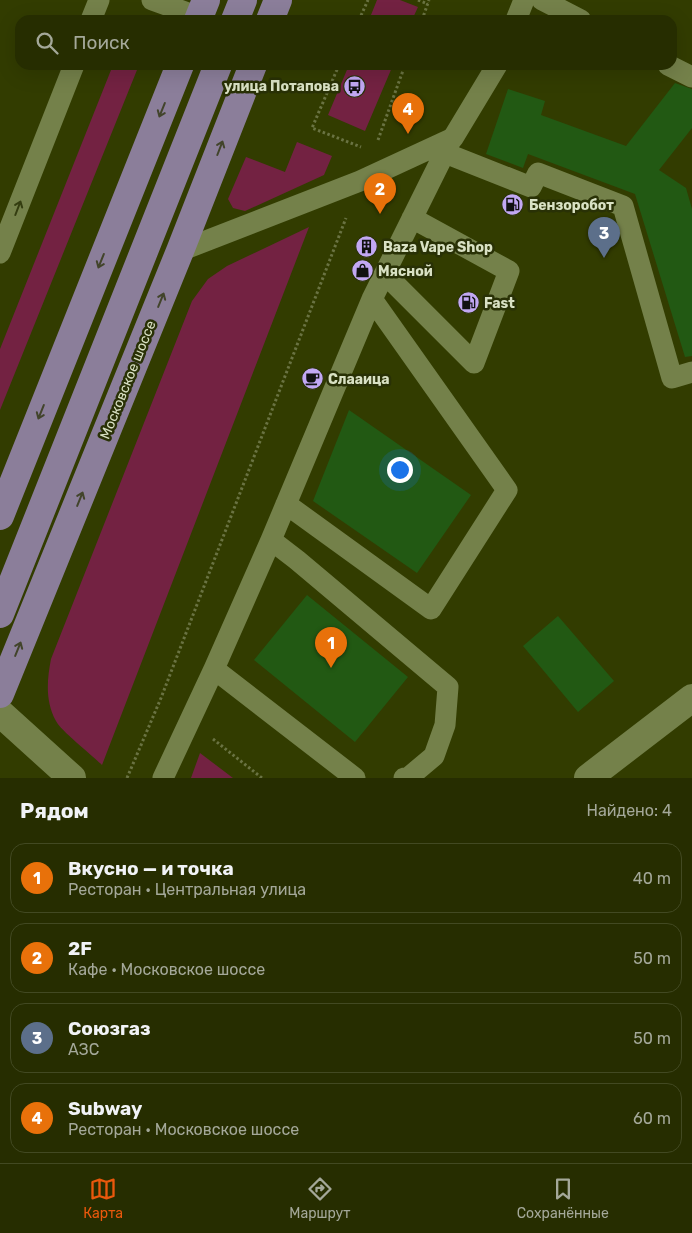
<!DOCTYPE html>
<html lang="ru">
<head>
<meta charset="utf-8">
<style>
  :root { --surface:#262d00; --page:#2e350a; --text:#f1f3f6; --muted:#a4a899; --line:#424922; --accent:#ea580c }
  body { margin:0; font-family:Rubik,sans-serif; background:var(--page); color:var(--text) }
  .you { position:absolute; left:399px; top:469px; width:18px; height:18px; margin:-12px; border:4px solid #fff; border-radius:50%; background:#1a73e8; box-shadow:0 0 0 8px #1a73e833 }
  .badge { display:grid; place-items:center; width:32px; height:32px; border-radius:50%; background:var(--accent); color:#fff; font-size:16px; font-weight:700 }
  .pin { position:absolute; translate:-50% -41px; filter:drop-shadow(0 1px 2px #0008) }
  .pin::after { content:''; position:absolute; top:26px; width:18px; height:15px; background:inherit; clip-path:polygon(0 0,100% 0,50% 100%) }
  .list { margin:0; padding:0; list-style:none }
  h2 { display:flex; justify-content:space-between; align-items:center; height:65px; margin:0; padding:0 20px; font-size:21px }
  h2 small { font-size:16px; font-weight:400; color:var(--muted) }
  .list li { display:grid; grid-template-columns:32px 1fr auto; gap:15px; align-items:center; box-sizing:border-box; height:70px; margin:0 10px 10px; padding:0 10px; border:1px solid var(--line); border-radius:15px }
  .list b { display:block; font-size:19px; white-space:nowrap }
  .list p { margin:0; font-size:16px; white-space:nowrap; color:var(--muted) }
  .list em { font-size:16px; font-style:normal; color:var(--muted) }
  .icon { flex:none; width:28px; height:28px; fill:none; stroke:currentColor; stroke-width:2; stroke-linecap:round; stroke-linejoin:round }
  .map { position:relative; flex:none; width:692px; height:778px; overflow:hidden }
  .search { position:absolute; background:var(--surface); box-shadow:0 5px 20px #0002; left:15px; right:15px; top:15px; height:55px; display:flex; align-items:center; gap:12px; box-sizing:border-box; padding:0 18px; border-radius:15px; color:var(--muted); font-size:19px }
  .sheet { height:385px; background:var(--surface) }
  nav { display:flex; justify-content:space-around; align-items:center; box-sizing:border-box; height:70px; border-top:1px solid var(--line); background:var(--surface); font-size:14px; color:var(--muted) }
  nav a { display:grid; justify-items:center; gap:2px }
  nav .on { color:var(--accent) }
  .map>svg:first-child { display:block }
  .green { fill:#732242 }
  .building { fill:#225913 }
  .lines { fill:none; stroke-linecap:round; stroke-linejoin:round }
  .path { stroke:#6a7342; stroke-width:3; stroke-dasharray:2.5 2.5; stroke-linecap:butt }
  .service { stroke:#74814a; stroke-width:21 }
  .minor { stroke:#74814a; stroke-width:28 }
  .primary { stroke:#8b7e9a; stroke-width:28 }
  .oneway { stroke:#42442b }
  .oneway2 { stroke:#343d10 }
  .labels { text-anchor:middle; dominant-baseline:central; stroke-width:5; stroke-linejoin:round; paint-order:stroke }
  .poi-label { font-size:14px; font-weight:bold; fill:#d9e1c4; stroke:#293106; text-anchor:start }
  .street-label { font-size:14px; fill:#d9e1c4; stroke:#293106 }
</style>
</head>
<body>
<div class="map">
<svg width="692" height="778" viewBox="0 0 692 778">
  <rect width="100%" height="100%" fill="#323c00"/>
  <path class="green" d="M377,0H400L418,7L412,20H369Z
    M113,65H139L0,410V349Z
    M349,65H393L365,131L328,115Z
    M297,142L332,156L324,175L245,211L233,208L228,199L246,157L285,172Z
    M309,227L102,765C92,755 61,731 56,721C45,701 47,680 51,659L192,301L208,279L227,266Z
    M200,753L233,778H191Z"/>
  <path class="building" d="M675,83L692,89V128L659,170L686,188L692,209V356L685,357L635,194L528,154L523,168L486,154L508,89L545,101L541,115L626,146Z
    M349,410L471,495L417,573L313,501Z
    M307,595L408,677L355,742L254,660Z
    M558,616L614,681L578,712L523,646Z"/>
  <g class="lines">
    <path class="path" d="M418,0L428,4
      M359,20L368,0
      M422,20L429,0
      M339,65L312,128L361,147
      M378,140L405,65
      M213,739L262,778
      M127,778L161,698L346,218"/>
    <path class="service" d="M152,0L199,17
      M542,0L581,20
      M91,20L99,0
      M516,20L524,0
      M668,65L692,77
      M445,153L531,187L538,173L623,206L672,378L692,372
      M180,251L360,181L453,138L497,65
      M0,253L74,65
      M385,274L474,363L509,271L412,218
      M286,504L431,609L507,490L372,299
      M271,540L297,560L448,687L445,725L434,756L409,777L404,778
      M214,669L271,540L372,299L452,138
      M163,778L214,669L355,778"/>
    <path class="minor" d="M0,713L72,778
      M588,778L692,698"/>
    <path class="primary" d="M198,20L206,0
      M235,20L243,0
      M270,20L278,0
      M0,516L180,65
      M0,614L218,65
      M0,694L180,251L253,65"/>
  </g>
  <defs><path id="oneway-shaft" d="M-6 0H5M1.5-3L5.5 0L1.5 3" fill="none" stroke-width="1.6" stroke-linecap="round" stroke-linejoin="round" transform="scale(1.25)"/></defs>
  <g class="oneway">
    <use href="#oneway-shaft" transform="translate(162 110) rotate(112)"/>
    <use href="#oneway-shaft" transform="translate(220 148) rotate(-69)"/>
    <use href="#oneway-shaft" transform="translate(101 261) rotate(112)"/>
    <use href="#oneway-shaft" transform="translate(161 300) rotate(-68)"/>
    <use href="#oneway-shaft" transform="translate(41 412) rotate(112)"/>
    <use href="#oneway-shaft" transform="translate(80 499) rotate(-68)"/>
    <use href="#oneway-shaft" transform="translate(18 649) rotate(-68)"/>
  </g>
  <use class="oneway2" href="#oneway-shaft" transform="translate(18 208) rotate(-69)"/>
  <defs>
    <symbol id="bus-disc" viewBox="-11 -11 22 22"><circle r="9.5" fill="#c2a8f3" stroke="#293106"/><path d="M-5-6H5V4H4V6H2V4H-2V6H-4V4H-5ZM-3.5-4V0h7V-4ZM-3.5 1.2v1.5H-2V1.2ZM2 1.2v1.5H3.5V1.2Z" fill="#111"/></symbol>
    <symbol id="fuel-disc" viewBox="-11 -11 22 22"><circle r="9.5" fill="#c2a8f3" stroke="#293106"/><path d="M-5.5-6h7V0h2V4h1.3V-2.5L3-4.5l.8-.8L6-3V5H2.5V1h-1V6h-7ZM-4.2-4.7v3.2H.2V-4.7Z" fill="#111"/></symbol>
    <symbol id="building-disc" viewBox="-11 -11 22 22"><circle r="9.5" fill="#c2a8f3" stroke="#293106"/><path d="M-4-6H4V6H1V3H-1V6H-4ZM-2.5-4.3h1.7v1.8h-1.7ZM.8-4.3h1.7v1.8H.8ZM-2.5-1h1.7V.8h-1.7ZM.8-1h1.7V.8H.8Z" fill="#111"/></symbol>
    <symbol id="shop-disc" viewBox="-11 -11 22 22"><circle r="9.5" fill="#c2a8f3" stroke="#293106"/><path d="M-5-2.5h2.3a2.7 3.5 0 0 1 5.4 0H5L5.5 6h-11ZM-1.5-2.5h3a1.5 2.3 0 0 0-3 0Z" fill="#111"/></symbol>
    <symbol id="cafe-disc" viewBox="-11 -11 22 22"><circle r="9.5" fill="#c2a8f3" stroke="#293106"/><path d="M-5.5-4.5H6V0H3Q3 3.5 0 3.5H-2.5Q-5.5 3.5-5.5 0ZM3-3.2v2h1.7v-2ZM-6 4.5H4V6H-6Z" fill="#111"/></symbol>
  </defs>
  <g fill-rule="evenodd">
    <use href="#bus-disc" x="342" y="74" width="25" height="25"/>
    <use href="#fuel-disc" x="500" y="192" width="25" height="25"/>
    <use href="#building-disc" x="354" y="234" width="25" height="25"/>
    <use href="#shop-disc" x="350" y="258" width="25" height="25"/>
    <use href="#fuel-disc" x="456" y="290" width="25" height="25"/>
    <use href="#cafe-disc" x="300" y="366" width="25" height="25"/>
  </g>
  <g class="labels">
    <g class="poi-label">
      <text x="339" y="86" text-anchor="end">улица Потапова</text>
      <text x="529" y="205">Бензоробот</text>
      <text x="383" y="247">Baza Vape Shop</text>
      <text x="378" y="271">Мясной</text>
      <text x="484" y="303">Fast</text>
      <text x="328" y="379">Слааица</text>
    </g>
    <g class="street-label">
      <text transform="translate(128 380) rotate(-68)">Московское шоссе</text>
    </g>
  </g>
</svg>
<div class="you"></div>
<div class="pin badge" style="left:331px;top:668px;background:#e8710a">1</div>
<div class="pin badge" style="left:380px;top:214px;background:#e8710a">2</div>
<div class="pin badge" style="left:604px;top:258px;background:#5c6f8a">3</div>
<div class="pin badge" style="left:408px;top:134px;background:#e8710a">4</div>
<div class="search"><svg class="icon" aria-label="search" viewBox="0 0 24 24"><circle cx="10" cy="10" r="6"/><path d="M15 15l6 6"/></svg>Поиск</div>
</div>
<section class="sheet">
<h2>Рядом<small>Найдено: 4</small></h2>
<ul class="list">
<li><span class="badge" style="background:#e8710a">1</span><div><b>Вкусно — и точка</b><p>Ресторан · Центральная улица</p></div><em>40 m</em></li>
<li><span class="badge" style="background:#e8710a">2</span><div><b>2F</b><p>Кафе · Московское шоссе</p></div><em>50 m</em></li>
<li><span class="badge" style="background:#5c6f8a">3</span><div><b>Союзгаз</b><p>АЗС</p></div><em>50 m</em></li>
<li><span class="badge" style="background:#e8710a">4</span><div><b>Subway</b><p>Ресторан · Московское шоссе</p></div><em>60 m</em></li>
</ul>
</section>
<nav>
<a class="on"><svg class="icon" aria-label="map" viewBox="0 0 24 24"><path d="M3 6l6-2 6 2 6-2v14l-6 2-6-2-6 2zM9 4v14M15 6v14"/></svg>Карта</a>
<a><svg class="icon" aria-label="directions" viewBox="0 0 24 24"><path d="M12 3l9 9-9 9-9-9zM9 14v-3h6M13 9l2 2-2 2"/></svg>Маршрут</a>
<a><svg class="icon" aria-label="saved" viewBox="0 0 24 24"><path d="M7 4h10v16l-5-4-5 4z"/></svg>Сохранённые</a>
</nav>
</body>
</html>
